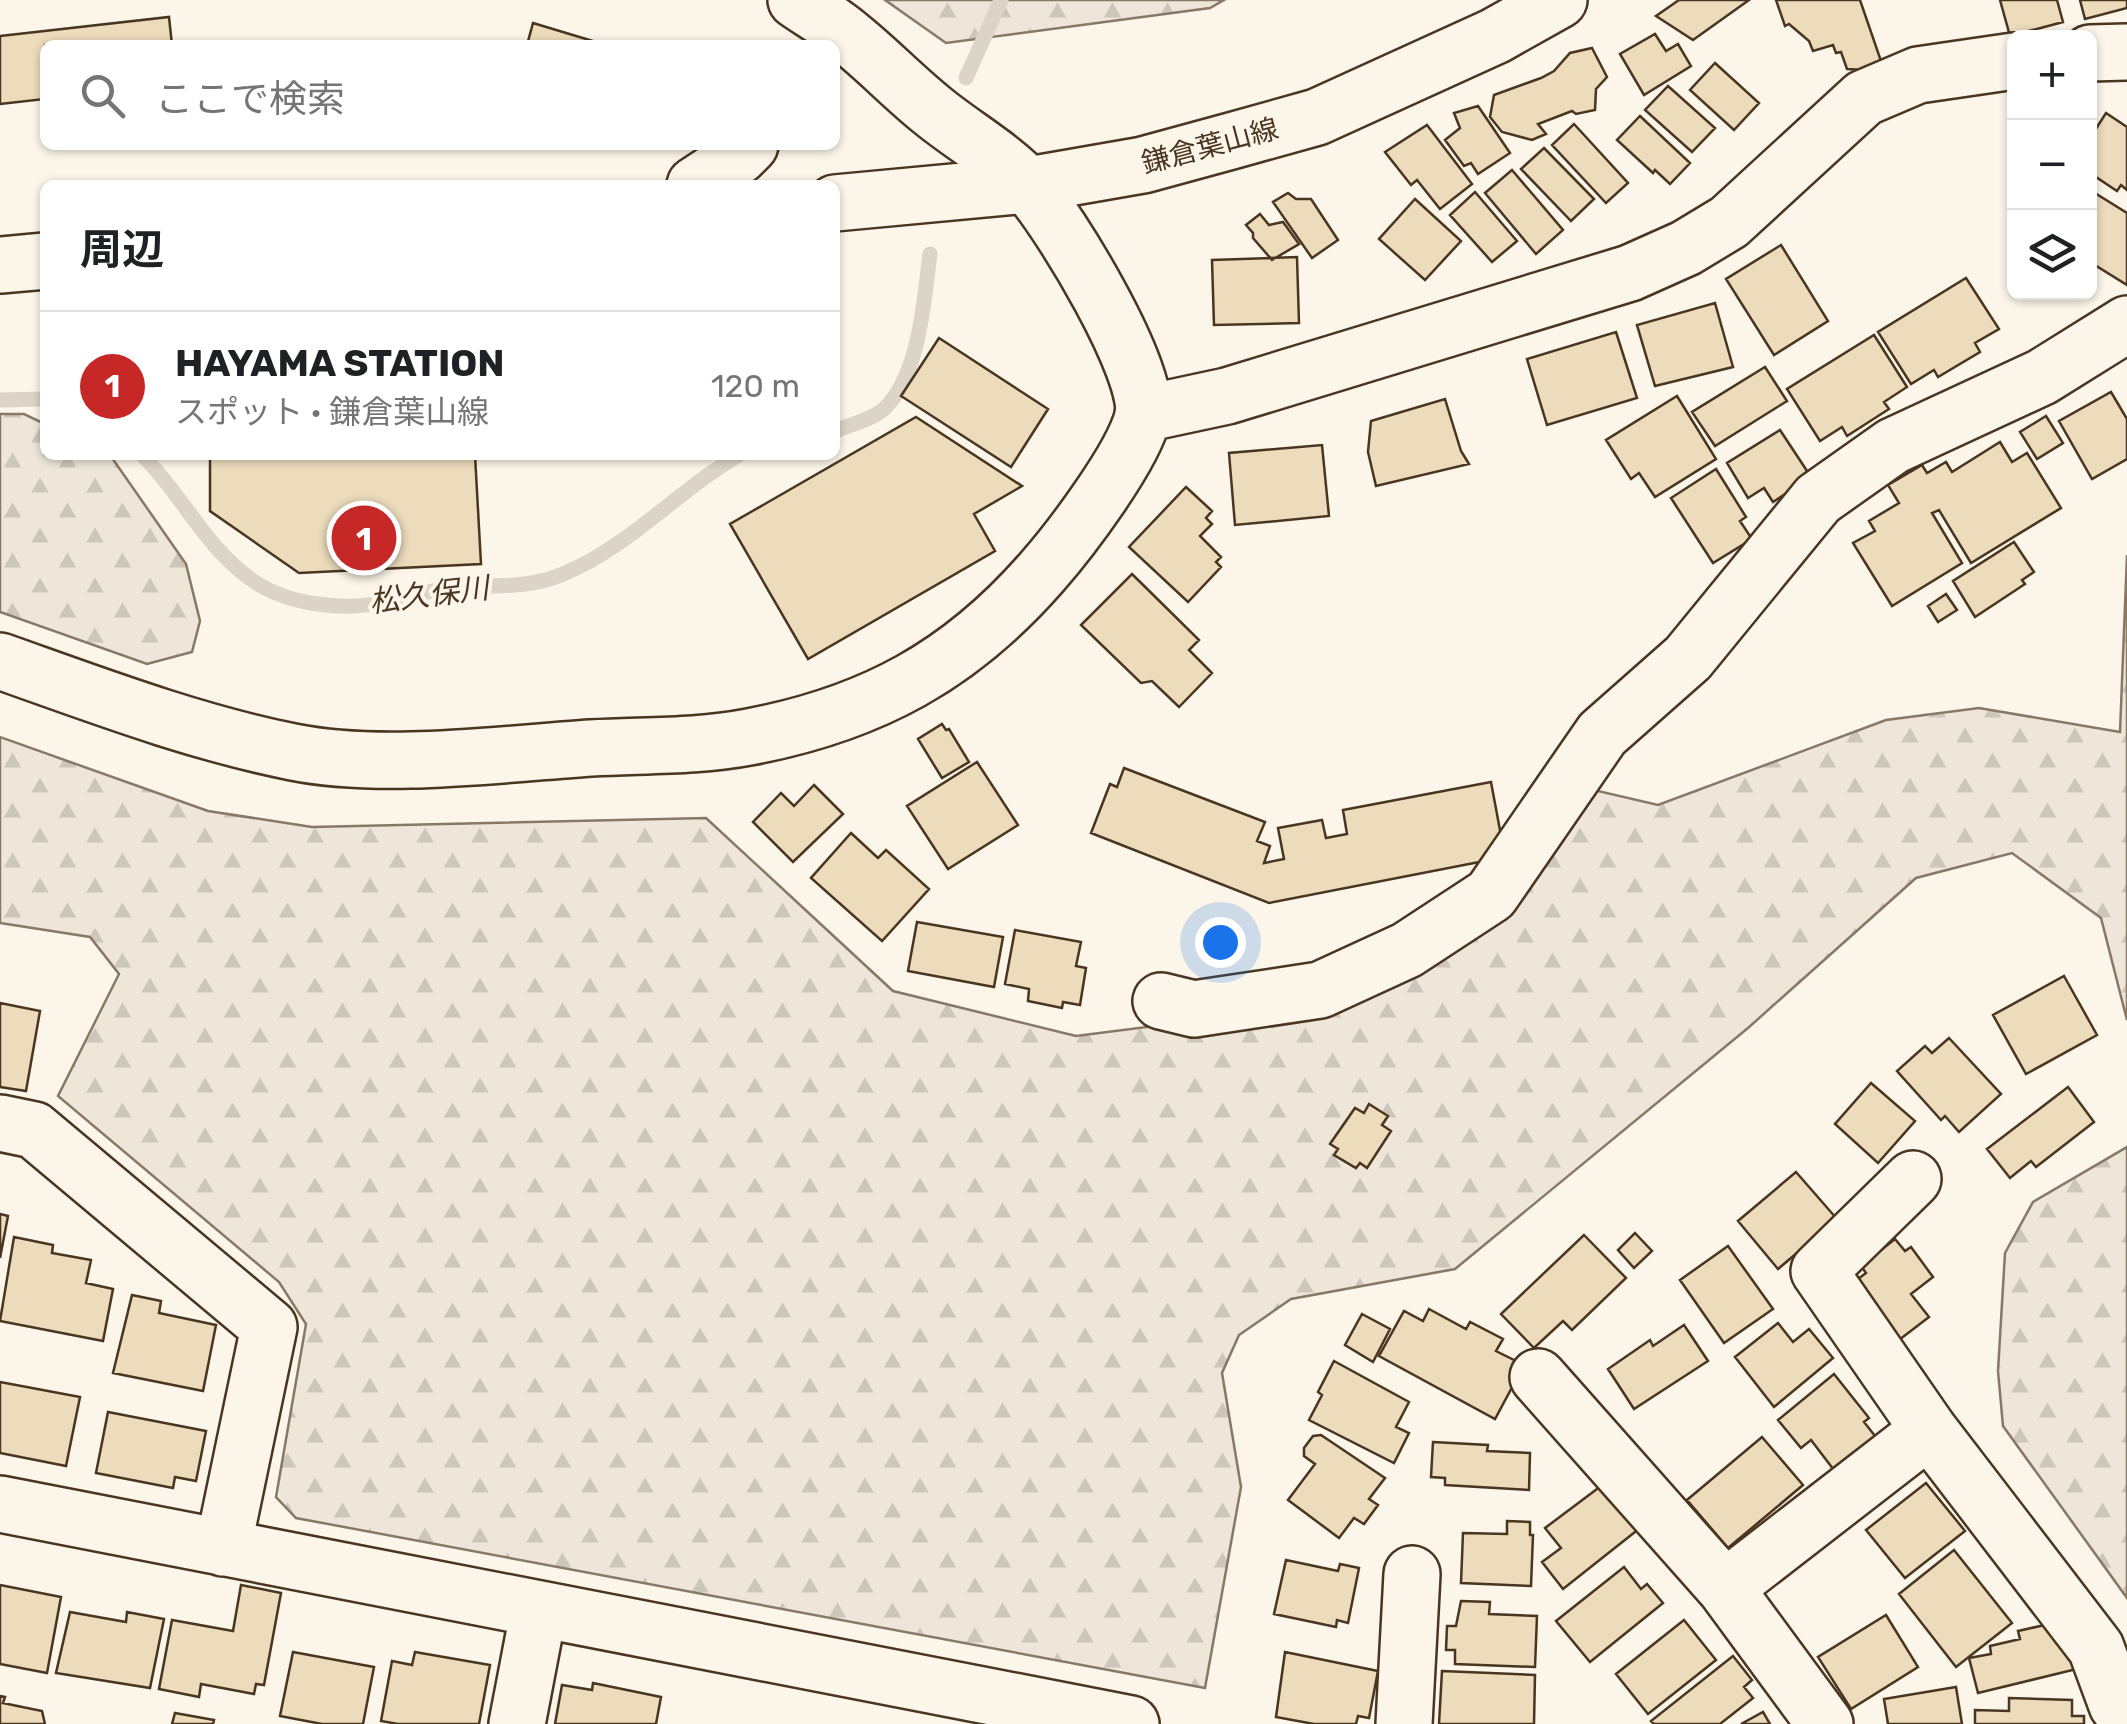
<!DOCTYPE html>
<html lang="ja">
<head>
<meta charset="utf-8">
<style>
  :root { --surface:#fff; --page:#f6f6f6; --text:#202124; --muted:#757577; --line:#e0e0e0; --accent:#c62828 }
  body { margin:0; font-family:Rubik,"Noto Sans JP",sans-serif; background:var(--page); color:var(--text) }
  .controls { position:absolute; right:30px; top:30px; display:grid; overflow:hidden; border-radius:15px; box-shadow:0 2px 8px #0004 }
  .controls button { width:90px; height:90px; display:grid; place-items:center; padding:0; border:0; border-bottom:2px solid var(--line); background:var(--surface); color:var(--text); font:50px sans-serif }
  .you { position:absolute; left:1220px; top:942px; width:35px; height:35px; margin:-25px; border:8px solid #fff; border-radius:50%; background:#1a73e8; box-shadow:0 0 0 15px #1a73e833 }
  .badge { display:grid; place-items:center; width:65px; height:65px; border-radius:50%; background:var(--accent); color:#fff; font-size:32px; font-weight:700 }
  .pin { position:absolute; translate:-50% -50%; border:5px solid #fff; box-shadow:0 2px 10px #0006 }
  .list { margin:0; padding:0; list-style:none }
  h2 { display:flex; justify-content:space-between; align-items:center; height:130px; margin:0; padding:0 40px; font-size:42px }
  h2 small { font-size:32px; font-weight:400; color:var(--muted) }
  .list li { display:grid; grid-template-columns:65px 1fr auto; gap:30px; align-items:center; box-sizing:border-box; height:150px; padding:0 40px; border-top:2px solid var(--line) }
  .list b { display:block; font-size:38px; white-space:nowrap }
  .list p { margin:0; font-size:32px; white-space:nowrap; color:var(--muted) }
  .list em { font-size:32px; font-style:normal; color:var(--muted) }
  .icon { flex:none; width:55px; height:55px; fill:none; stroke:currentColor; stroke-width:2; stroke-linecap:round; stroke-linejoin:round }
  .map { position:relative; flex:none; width:2127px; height:1724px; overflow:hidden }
  .search { position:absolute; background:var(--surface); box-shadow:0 2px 8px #0004; left:40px; top:40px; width:800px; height:110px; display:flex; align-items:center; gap:25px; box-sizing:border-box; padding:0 35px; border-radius:15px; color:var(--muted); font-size:38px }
  .panel { position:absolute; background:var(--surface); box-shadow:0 2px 8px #0004; left:40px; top:180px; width:800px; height:280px; border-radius:15px }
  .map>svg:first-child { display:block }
  .forest { fill:url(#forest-firs); stroke:#887966; stroke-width:2.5 }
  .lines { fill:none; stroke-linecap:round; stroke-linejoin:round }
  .stream { stroke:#dcd4c6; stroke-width:15 }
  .building { fill:#ecdcbc; stroke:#4a3520; stroke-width:2.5 }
  .minor-casing { stroke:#4a3520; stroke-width:60 }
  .major-casing { stroke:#4a3520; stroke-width:60 }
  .minor { stroke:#fbf6e9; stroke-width:55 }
  .major { stroke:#fbf6e9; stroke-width:55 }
  .labels { text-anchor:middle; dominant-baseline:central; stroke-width:8; stroke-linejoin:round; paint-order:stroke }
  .street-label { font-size:28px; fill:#4a3520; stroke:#fbf6e9 }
  .water-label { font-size:30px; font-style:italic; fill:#4a3520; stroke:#fbf6e9 }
</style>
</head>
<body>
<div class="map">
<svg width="2127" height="1724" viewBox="0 0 2127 1724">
  <defs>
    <pattern id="forest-firs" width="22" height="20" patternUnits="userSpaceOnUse" patternTransform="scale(2.5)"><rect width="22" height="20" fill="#ede6d9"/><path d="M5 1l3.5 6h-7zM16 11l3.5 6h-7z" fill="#cdc6ba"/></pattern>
  </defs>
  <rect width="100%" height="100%" fill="#fbf6e9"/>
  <path class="forest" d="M885,0H1224L1210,8L946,43Z
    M0,414H24L45,424V455H110L186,564L200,621L192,652L147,664L0,612Z
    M2127,555V1020L2101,918L2012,853L1916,878L1748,1028L1455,1269L1291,1299L1239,1335L1222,1373L1241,1487L1205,1688L296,1518L276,1497L306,1324L279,1282L58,1096L119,974L90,937L0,923V737L208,811L312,827L706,818L893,991L1076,1036L1343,1002L1594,790L1658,805L1886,720L1979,708L2120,732Z
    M2127,1147V1598L2003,1426L1998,1371L2005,1253L2033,1202Z"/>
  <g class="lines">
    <path class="stream" d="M966,78L1001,0
      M0,400L45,399
      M835,431C849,425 873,419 884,409C920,375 924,299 930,254
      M142,455C184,496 207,552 258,584C292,605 345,611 384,602C406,597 427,591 451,588C489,584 526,590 563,574C629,547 677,491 739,455"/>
  </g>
  <path class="building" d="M1679,0H1749L1693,40L1656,16Z
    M1776,0H1860L1882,64L1865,70L1847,69L1841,52L1836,53L1833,45L1813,51L1809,41L1789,24L1785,26Z
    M2000,0H2057L2063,22L2010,36Z
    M2080,0H2127V8L2085,19Z
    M169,17L172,45H45V99L0,104V36Z
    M533,23L606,45H527Z
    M1655,34L1666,51L1678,44L1691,66L1644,95L1620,54Z
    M1592,48L1607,77L1596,89L1595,110L1576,114L1572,111L1538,124L1546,134L1532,140L1502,132L1490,117L1494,95L1541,78L1554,71L1570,53Z
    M1715,63L1759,103L1734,130L1690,90Z
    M1668,86L1715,128L1692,152L1645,110Z
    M1478,106L1510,153L1478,174L1471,163L1464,166L1445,140L1460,128L1454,113Z
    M2106,113L2127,127V190L2121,185L2117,191L2090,173V138Z
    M1640,116L1690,163L1670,184L1655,170L1653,173L1617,140Z
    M1574,124L1628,183L1606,203L1552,145Z
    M1427,125L1472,184L1440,209L1417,180L1411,185L1385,152Z
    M1544,148L1594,199L1571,221L1521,169Z
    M1512,170L1563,230L1536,254L1485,193Z
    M2090,190L2127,213V285L2090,262Z
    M1475,192L1517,241L1492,262L1450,215Z
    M1288,193L1296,199H1311L1338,240L1312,258L1273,202Z
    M1415,199L1461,241L1425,280L1379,239Z
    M1260,214L1269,225L1283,222L1299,244L1272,260L1253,238V233L1246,225Z
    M1781,245L1828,321L1774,355L1726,279Z
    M1297,257L1299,323L1214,325L1212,260Z
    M1966,278L1999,329L1975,343L1980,352L1938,377L1934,370L1911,384L1878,332Z
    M1715,303L1733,367L1655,386L1637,325Z
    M1616,332L1637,398L1547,425L1527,359Z
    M1874,335L1907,387L1884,402L1889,409L1847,436L1842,427L1820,441L1787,389Z
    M939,338L1048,409L1011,467L901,396Z
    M1765,367L1787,401L1715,446L1692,412Z
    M2111,392L2127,419V459L2092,479L2059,421Z
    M1677,396L1716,459L1655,497L1639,473L1631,479L1606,440Z
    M1445,399L1461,451L1469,464L1376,486L1368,452L1371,421Z
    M2046,416L2063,443L2037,459L2020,432Z
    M916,417L1022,486L974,514L995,551L808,659L730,524Z
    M1780,430L1811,477L1773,502L1764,488L1748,498L1727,463Z
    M2000,442L2012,462L2027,453L2061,508L1971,563L1939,510L1932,513L1962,563L1892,606L1853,543L1875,531L1869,521L1899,503L1888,485L1922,465L1927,473L1946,462L1952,472Z
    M1322,445L1329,516L1235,525L1229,453Z
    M210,455H475L481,564L299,573L210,511Z
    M1716,469L1746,517L1740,521L1752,539L1713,563L1671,498Z
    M1186,487L1212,511L1206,518L1212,524L1200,536L1221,557L1216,562L1221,567L1188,602L1129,547Z
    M2014,542L2034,572L2022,580L2025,584L1975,617L1953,581Z
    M1132,574L1199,640L1189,650L1212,673L1179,707L1152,681L1141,683L1081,625Z
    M1946,594L1957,610L1938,622L1928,606Z
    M942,724L946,730L949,729L969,762L942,778L918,739Z
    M977,762L1018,825L948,869L907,806Z
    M1124,768L1265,822L1257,841L1270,846L1264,863L1284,859L1278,828L1322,820L1326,838L1347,834L1343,810L1491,782L1505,857L1269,903L1091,833L1110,784L1117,787Z
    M814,785L843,814L793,862L753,822L781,793L794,806Z
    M851,833L878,858L886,850L929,889L882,941L811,878Z
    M917,922L1003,937L994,987L908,971Z
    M1015,930L1081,942L1076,966L1086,968L1080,1005L1063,1002L1062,1008L1028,1001L1029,989L1005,984Z
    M2064,976L2097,1035L2026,1074L1993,1015Z
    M0,1003L40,1011L26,1091L0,1087Z
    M1949,1038L2001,1094L1959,1132L1945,1116L1941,1120L1897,1071L1925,1046L1932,1053Z
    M1871,1083L1915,1121L1878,1163L1835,1124Z
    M2068,1087L2094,1122L2036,1167L2031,1161L2010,1178L1987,1149Z
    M1369,1104L1388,1116L1382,1125L1391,1131L1367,1168L1360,1163L1356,1168L1334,1155L1338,1149L1330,1144L1355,1108L1364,1113Z
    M1796,1172L1837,1219L1778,1269L1738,1221Z
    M0,1214L8,1216L0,1258Z
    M1635,1233L1652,1251L1634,1268L1618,1250Z
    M1584,1235L1626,1278L1572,1330L1563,1321L1534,1348L1501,1314Z
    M14,1237L53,1245L52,1253L91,1260L86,1283L113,1289L103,1341L0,1321Z
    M1895,1239L1905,1251L1911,1247L1933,1277L1911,1294L1929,1317L1899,1340L1854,1282L1866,1273L1861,1266Z
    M1728,1246L1773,1309L1724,1343L1680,1280Z
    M132,1295L161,1301L159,1313L216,1325L203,1391L113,1373Z
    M1429,1309L1466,1329L1470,1322L1503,1339L1496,1351L1524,1365L1495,1419L1379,1356L1404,1311L1423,1321Z
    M1362,1314L1390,1329L1373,1362L1345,1345Z
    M1778,1323L1793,1342L1809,1329L1833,1358L1774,1407L1735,1357Z
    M1684,1325L1708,1361L1634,1409L1608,1369L1650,1340L1653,1346Z
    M1334,1361L1409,1402L1396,1427L1409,1433L1394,1463L1309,1420L1322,1395L1318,1392Z
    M1834,1374L1869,1418L1864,1422L1879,1441L1837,1474L1811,1440L1801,1448L1778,1420Z
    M0,1382L80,1397L66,1466L0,1453Z
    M108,1412L206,1431L196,1481L175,1477L173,1488L96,1473Z
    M1321,1435L1385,1478L1369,1499L1378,1505L1364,1524L1354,1518L1339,1538L1288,1500L1315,1464L1304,1456V1448L1313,1436Z
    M1762,1437L1803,1485L1728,1548L1687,1500Z
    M1433,1442L1488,1445L1487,1451L1530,1453L1529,1490L1445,1485V1478L1431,1477Z
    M1605,1483L1640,1528L1563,1589L1542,1562L1561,1548L1545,1528Z
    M1926,1483L1965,1531L1905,1578L1866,1530Z
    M1507,1521L1530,1522V1535H1533L1531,1586L1461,1583L1463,1533L1507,1534Z
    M1954,1550L2012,1623L1956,1667L1899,1594Z
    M1286,1560L1338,1571L1340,1564L1359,1568L1348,1623L1337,1620L1336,1627L1274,1614Z
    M1624,1567L1641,1589L1647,1584L1663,1603L1590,1662L1556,1621Z
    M0,1585L61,1597L47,1673L0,1664Z
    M241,1585L281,1593L264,1685L256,1684L254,1694L201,1684L199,1697L159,1689L172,1620L233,1631Z
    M1461,1601L1490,1602L1489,1614L1537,1616L1535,1667L1455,1664V1650H1446L1447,1626H1456Z
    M70,1612L126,1622L127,1612L164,1619L150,1688L56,1673Z
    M1886,1615L1918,1667L1851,1709L1818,1657Z
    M1684,1620L1716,1660L1648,1714L1616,1674Z
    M2058,1622L2085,1667L1978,1693L1969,1658L1991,1654L1990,1646L2020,1639L2018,1631Z
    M293,1652L374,1667L363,1724H322L280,1716Z
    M415,1652L490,1665L479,1724H398L381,1721L392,1661L412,1665Z
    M1285,1652L1378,1671L1369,1718L1358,1716L1356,1724H1314L1276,1717Z
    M1733,1656L1752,1680L1744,1687L1753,1698L1720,1724H1654L1651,1721Z
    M1442,1671L1535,1675L1534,1724H1439Z
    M593,1683L661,1697L656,1724H555L562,1685L592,1690Z
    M1956,1687L1962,1724H1888L1884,1699Z
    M0,1696L5,1697L3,1703L42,1711L45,1724H0Z
    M2009,1698L2072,1700V1716H2084V1724H1975V1710L2009,1711Z
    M1763,1712L1770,1724H1741Z
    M175,1713L214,1720L213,1724H172Z"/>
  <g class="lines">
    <defs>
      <path id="minor" d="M2090,53L2127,52
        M695,185L739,156L750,145
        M1143,414L1227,396L1630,273L1686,248L1729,222L1864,98L1918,75L2014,61
        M0,661C96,695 193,732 293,752C382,770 500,754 591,748C643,745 697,747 749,737C871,714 960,666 1042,572C1071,539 1133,457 1143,416C1152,373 1059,219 1028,186C1003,158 962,135 933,111C904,88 878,60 849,37C833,23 813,12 796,0
        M1161,1001L1194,1009L1320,990L1407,950L1491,895L1602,734L1688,658L1818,499L1893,446L2042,377L2127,324
        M0,1123L34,1130L269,1327L223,1548
        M1913,1179L1819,1271L1929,1430L2096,1648L2117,1705
        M1538,1377L1725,1588L1825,1724
        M0,1504L1131,1724
        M1725,1588L1929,1430
        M517,1724L539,1609
        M1404,1724L1412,1574"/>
      <path id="major" d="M835,203L1028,185L1143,165L1231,141L1317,117L1495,36L1559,0
        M0,265L45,261"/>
    </defs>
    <use href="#minor" class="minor-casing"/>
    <use href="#major" class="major-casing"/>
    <use href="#minor" class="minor"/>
    <use href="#major" class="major"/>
  </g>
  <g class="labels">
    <g class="street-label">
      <text transform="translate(1210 146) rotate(-15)">鎌倉葉山線</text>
    </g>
    <g class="water-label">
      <text transform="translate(429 595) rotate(-7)">松久保川</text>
    </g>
  </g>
</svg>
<div class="controls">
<button>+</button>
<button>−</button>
<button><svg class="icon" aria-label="layers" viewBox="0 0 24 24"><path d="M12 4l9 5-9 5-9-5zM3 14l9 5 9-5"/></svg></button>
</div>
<div class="you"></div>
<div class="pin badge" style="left:364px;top:538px">1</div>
<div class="search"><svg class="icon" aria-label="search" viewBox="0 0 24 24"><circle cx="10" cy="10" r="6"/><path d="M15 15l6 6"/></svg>ここで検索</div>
<section class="panel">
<h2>周辺<small></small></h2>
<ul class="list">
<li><span class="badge">1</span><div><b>HAYAMA STATION</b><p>スポット · 鎌倉葉山線</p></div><em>120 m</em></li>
</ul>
</section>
</div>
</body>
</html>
